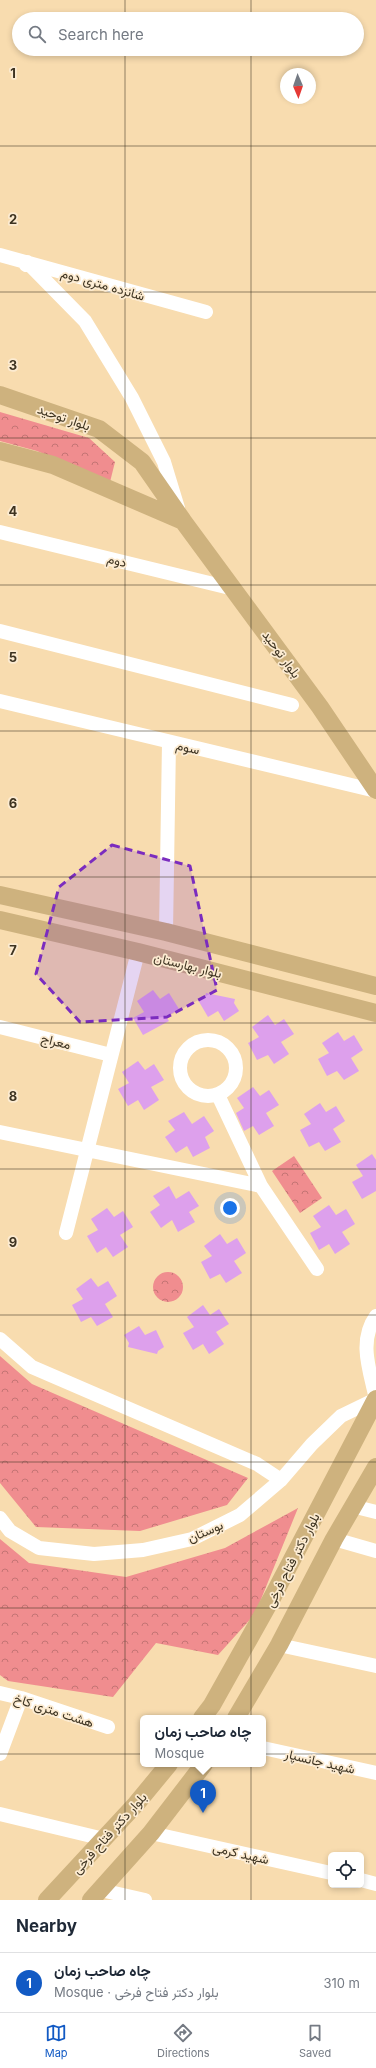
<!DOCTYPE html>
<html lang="en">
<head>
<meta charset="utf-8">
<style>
  :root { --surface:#fff; --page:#f6f6f7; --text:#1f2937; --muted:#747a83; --line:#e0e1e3; --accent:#125ac4 }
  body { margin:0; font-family:Inter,Vazirmatn,sans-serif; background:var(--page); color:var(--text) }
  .controls { position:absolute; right:12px; bottom:12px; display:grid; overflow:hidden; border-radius:6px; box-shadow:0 2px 6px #0003 }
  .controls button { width:36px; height:36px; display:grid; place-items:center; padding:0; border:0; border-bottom:1px solid var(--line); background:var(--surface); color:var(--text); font:20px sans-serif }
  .compass { position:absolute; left:280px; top:68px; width:36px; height:36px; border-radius:50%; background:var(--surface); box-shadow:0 2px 6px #0003; rotate:178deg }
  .you { position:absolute; left:230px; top:1208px; width:14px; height:14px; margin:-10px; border:3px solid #fff; border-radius:50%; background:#1a73e8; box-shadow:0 0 0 6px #1a73e833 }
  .badge { display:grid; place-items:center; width:26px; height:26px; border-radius:50%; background:var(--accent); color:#fff; font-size:13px; font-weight:700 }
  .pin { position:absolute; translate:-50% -33px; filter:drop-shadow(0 1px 2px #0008) }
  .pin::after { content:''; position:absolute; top:21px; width:14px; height:12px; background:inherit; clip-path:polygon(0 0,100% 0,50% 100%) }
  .popup { position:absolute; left:140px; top:1715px; width:126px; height:52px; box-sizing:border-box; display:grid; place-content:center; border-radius:6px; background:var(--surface); filter:drop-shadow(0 1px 3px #0005); font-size:13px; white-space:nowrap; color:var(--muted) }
  .popup b { font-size:15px; color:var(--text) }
  .popup::after { content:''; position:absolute; left:50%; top:100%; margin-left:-8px; border:8px solid transparent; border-top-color:var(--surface) }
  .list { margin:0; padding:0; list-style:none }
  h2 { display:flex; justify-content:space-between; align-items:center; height:52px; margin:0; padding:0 16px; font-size:17px }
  h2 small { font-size:13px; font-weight:400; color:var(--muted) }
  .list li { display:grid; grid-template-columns:26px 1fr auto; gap:12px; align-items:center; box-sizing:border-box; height:60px; padding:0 16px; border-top:1px solid var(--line) }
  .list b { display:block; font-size:15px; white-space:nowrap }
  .list p { margin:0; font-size:13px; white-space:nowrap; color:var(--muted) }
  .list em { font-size:13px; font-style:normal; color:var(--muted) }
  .icon { flex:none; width:22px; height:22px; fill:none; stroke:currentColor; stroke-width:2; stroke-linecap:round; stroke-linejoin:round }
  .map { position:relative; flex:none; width:376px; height:1900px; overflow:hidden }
  .search { position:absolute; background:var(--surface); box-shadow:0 2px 6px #0003; left:12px; right:12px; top:12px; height:44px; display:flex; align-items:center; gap:10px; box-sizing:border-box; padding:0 14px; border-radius:22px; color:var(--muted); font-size:15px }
  .sheet { height:112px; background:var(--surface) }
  nav { display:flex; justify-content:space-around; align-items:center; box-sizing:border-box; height:56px; border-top:1px solid var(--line); background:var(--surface); font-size:11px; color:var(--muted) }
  nav a { display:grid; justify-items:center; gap:2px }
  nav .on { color:var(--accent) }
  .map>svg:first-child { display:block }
  .forest { fill:url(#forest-crowns) }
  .building { fill:#dda0ec }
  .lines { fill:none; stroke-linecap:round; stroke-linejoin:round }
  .minor { stroke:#fff; stroke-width:14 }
  .major { stroke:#ceb27e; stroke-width:18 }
  .marked { fill:#7b2cbf; fill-opacity:0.2; stroke:#7b2cbf; stroke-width:3; stroke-dasharray:8 5; stroke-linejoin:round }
  .grid { fill:none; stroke:#3d3321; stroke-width:1; stroke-opacity:0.55 }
  .labels { text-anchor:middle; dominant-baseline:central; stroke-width:3.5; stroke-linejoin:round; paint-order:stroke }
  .street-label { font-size:13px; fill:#3d3321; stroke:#fcebd1 }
  .grid-label { font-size:13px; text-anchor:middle; font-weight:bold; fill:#3d3321; stroke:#fcebd1; stroke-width:3.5; stroke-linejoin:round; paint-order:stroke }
</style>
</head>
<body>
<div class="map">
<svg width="376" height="1900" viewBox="0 0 376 1900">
  <defs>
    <pattern id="forest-crowns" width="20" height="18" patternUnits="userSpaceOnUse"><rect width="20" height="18" fill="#f08d8f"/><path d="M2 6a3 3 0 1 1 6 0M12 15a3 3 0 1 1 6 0" fill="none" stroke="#c47474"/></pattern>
  </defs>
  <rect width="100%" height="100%" fill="#f8dcaf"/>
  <path class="forest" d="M0,412L89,438L115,462L110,482L37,451L0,441Z
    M294,1156L322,1198L300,1213L272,1171Z
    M153 1287a15 15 0 1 1 30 0a15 15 0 1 1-30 0Z
    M0,1356L32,1384L248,1478L227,1505L140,1531L36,1527L0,1483Z
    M298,1508L255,1614L218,1655L156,1643L113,1697L8,1681L0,1675V1539L29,1563L126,1577L225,1548Z"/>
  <path class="building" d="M153,990L160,999L169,993L179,1009L166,1017L169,1021L143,1035L133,1018L144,1012L137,1001Z
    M206,993L235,999L234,1003L239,1011L224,1021L218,1011L208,1017L198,1000L205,996Z
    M268,1015L275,1025L284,1019L294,1034L281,1042L289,1054L274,1064L268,1055L257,1060L248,1043L259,1037L252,1027Z
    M338,1032L344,1041L354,1035L363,1050L351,1058L359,1071L344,1080L337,1071L327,1076L318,1059L329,1053L322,1043Z
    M138,1061L145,1070L154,1064L164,1080L151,1087L159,1100L144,1110L138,1100L128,1106L118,1089L129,1083L122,1072Z
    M253,1087L260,1096L269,1090L279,1105L266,1113L274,1126L259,1135L253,1126L244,1131L236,1113L244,1108L237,1098Z
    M320,1103L326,1112L336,1106L345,1121L333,1129L341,1142L325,1151L319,1142L309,1147L300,1130L311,1124L304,1114Z
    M184,1112L192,1124L204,1116L214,1131L205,1137L210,1148L193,1157L187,1146L176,1153L165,1137L175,1130L168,1121Z
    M372,1154L376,1160V1191L362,1199L352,1182L363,1176L356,1165Z
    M169,1186L176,1199L189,1191L199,1206L189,1212L195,1222L178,1232L172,1220L161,1228L150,1212L160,1205L153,1196Z
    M329,1205L336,1215L346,1209L355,1224L342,1232L350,1244L335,1254L329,1244L319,1250L310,1233L321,1227L313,1216Z
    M107,1208L114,1217L123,1211L133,1227L120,1235L128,1247L113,1257L106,1247L97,1253L87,1236L98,1230L91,1219Z
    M220,1234L227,1244L237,1238L246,1253L234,1261L242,1273L226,1283L220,1274L210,1279L201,1262L212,1256L204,1246Z
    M91,1278L98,1287L108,1281L117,1296L105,1304L113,1317L97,1326L91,1317L81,1322L72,1305L83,1299L76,1289Z
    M203,1305L210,1315L219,1309L229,1324L216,1332L224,1344L209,1354L203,1344L193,1350L183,1333L194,1327L187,1317Z
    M139,1326L145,1335L156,1330L164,1347L158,1351L157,1354L128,1347L129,1343L124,1335Z"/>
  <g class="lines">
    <path class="minor" d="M0,255L206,312
      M26,265L27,262L85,321L132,398L164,462L178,508
      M0,532L234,589
      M0,631L292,705
      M0,701L376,791
      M166,932L169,742
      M0,1027L111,1055
      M180 1068a28 28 0 1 1 56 0a28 28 0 1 1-56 0Z
      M218,1095L261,1186
      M0,1132L261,1186L317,1269
      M66,1233L138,952
      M0,1339L32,1367L257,1464L281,1480
      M352,1506L376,1512
      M0,1518L10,1531L39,1548L94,1554L143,1550L192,1539L240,1515L281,1480L312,1444L341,1416L376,1399C370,1371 358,1341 376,1316
      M334,1539L376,1551
      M279,1645L376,1666
      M0,1693L21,1698L108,1727
      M263,1748L376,1773
      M0,1754L21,1698
      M0,1814L104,1839
      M151,1833L331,1873
      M361,1880L376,1884
      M101,1890L145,1900"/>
    <path class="major" d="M0,395L99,429L142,462L183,521L320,707L376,790
      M0,451L53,465L183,521
      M0,895L166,932L376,986
      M0,920L138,952L376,1013
      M202,1718L212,1705L273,1596L376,1399
      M236,1718L279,1645L334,1539L376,1467
      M47,1900L136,1804L169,1764
      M91,1900L151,1833L204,1764"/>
  </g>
  <path class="marked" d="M112,845L190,866L217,990L167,1017L80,1022L36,974L59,887Z"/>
  <path class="grid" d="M125,0V19M251,0V19M125,49V1900M251,49V1900M0,146H376M0,292H376M0,438H376M0,585H376M0,731H376M0,877H376M0,1023H376M0,1169H376M0,1315H376M0,1462H376M0,1608H376M0,1754H376"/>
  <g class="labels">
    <g class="street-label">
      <text transform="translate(103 284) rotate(16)">شانزده متری دوم</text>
      <text transform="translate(64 417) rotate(19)">بلوار توحید</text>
      <text transform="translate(117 560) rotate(14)">دوم</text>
      <text transform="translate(282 654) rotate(54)">بلوار توحید</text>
      <text transform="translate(188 747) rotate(13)">سوم</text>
      <text transform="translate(188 965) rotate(14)">بلوار بهارستان</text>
      <text transform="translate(56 1041) rotate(14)">معراج</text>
      <text transform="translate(205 1531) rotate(-23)">بوستان</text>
      <text transform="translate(292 1560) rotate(-63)">بلوار دکتر فتاح فرخی</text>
      <text transform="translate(54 1710) rotate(18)">هشت متری کاخ</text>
      <text transform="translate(320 1761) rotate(13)">شهید جانسپار</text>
      <text transform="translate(109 1833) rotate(-48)">بلوار دکتر فتاح فرخی</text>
      <text transform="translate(241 1853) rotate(13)">شهید کرمی</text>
    </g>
  </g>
  <g class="grid-label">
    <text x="13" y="78">1</text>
    <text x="13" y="224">2</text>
    <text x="13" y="370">3</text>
    <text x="13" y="516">4</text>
    <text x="13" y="662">5</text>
    <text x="13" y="808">6</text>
    <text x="13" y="955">7</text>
    <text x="13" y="1101">8</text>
    <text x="13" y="1247">9</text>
  </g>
</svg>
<div class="controls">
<button><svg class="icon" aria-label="locate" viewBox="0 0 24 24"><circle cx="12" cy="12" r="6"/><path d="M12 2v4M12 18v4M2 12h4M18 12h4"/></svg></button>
</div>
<svg class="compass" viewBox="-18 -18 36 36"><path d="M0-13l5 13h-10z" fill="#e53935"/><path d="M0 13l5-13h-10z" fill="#747a83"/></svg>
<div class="you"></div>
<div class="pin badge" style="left:203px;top:1813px">1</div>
<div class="popup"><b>چاه صاحب زمان</b>Mosque</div>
<div class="search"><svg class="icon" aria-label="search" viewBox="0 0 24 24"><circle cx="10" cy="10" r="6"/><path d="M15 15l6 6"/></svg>Search here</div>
</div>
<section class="sheet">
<h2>Nearby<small></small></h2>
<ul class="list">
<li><span class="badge">1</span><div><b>چاه صاحب زمان</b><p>Mosque · بلوار دکتر فتاح فرخی</p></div><em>310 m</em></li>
</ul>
</section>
<nav>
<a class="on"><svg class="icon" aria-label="map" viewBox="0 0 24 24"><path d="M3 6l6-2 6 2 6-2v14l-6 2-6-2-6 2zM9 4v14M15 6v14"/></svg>Map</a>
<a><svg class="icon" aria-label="directions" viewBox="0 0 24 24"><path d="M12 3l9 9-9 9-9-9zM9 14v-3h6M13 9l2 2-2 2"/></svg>Directions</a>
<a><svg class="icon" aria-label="saved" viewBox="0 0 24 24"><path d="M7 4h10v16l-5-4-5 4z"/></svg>Saved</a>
</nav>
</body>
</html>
